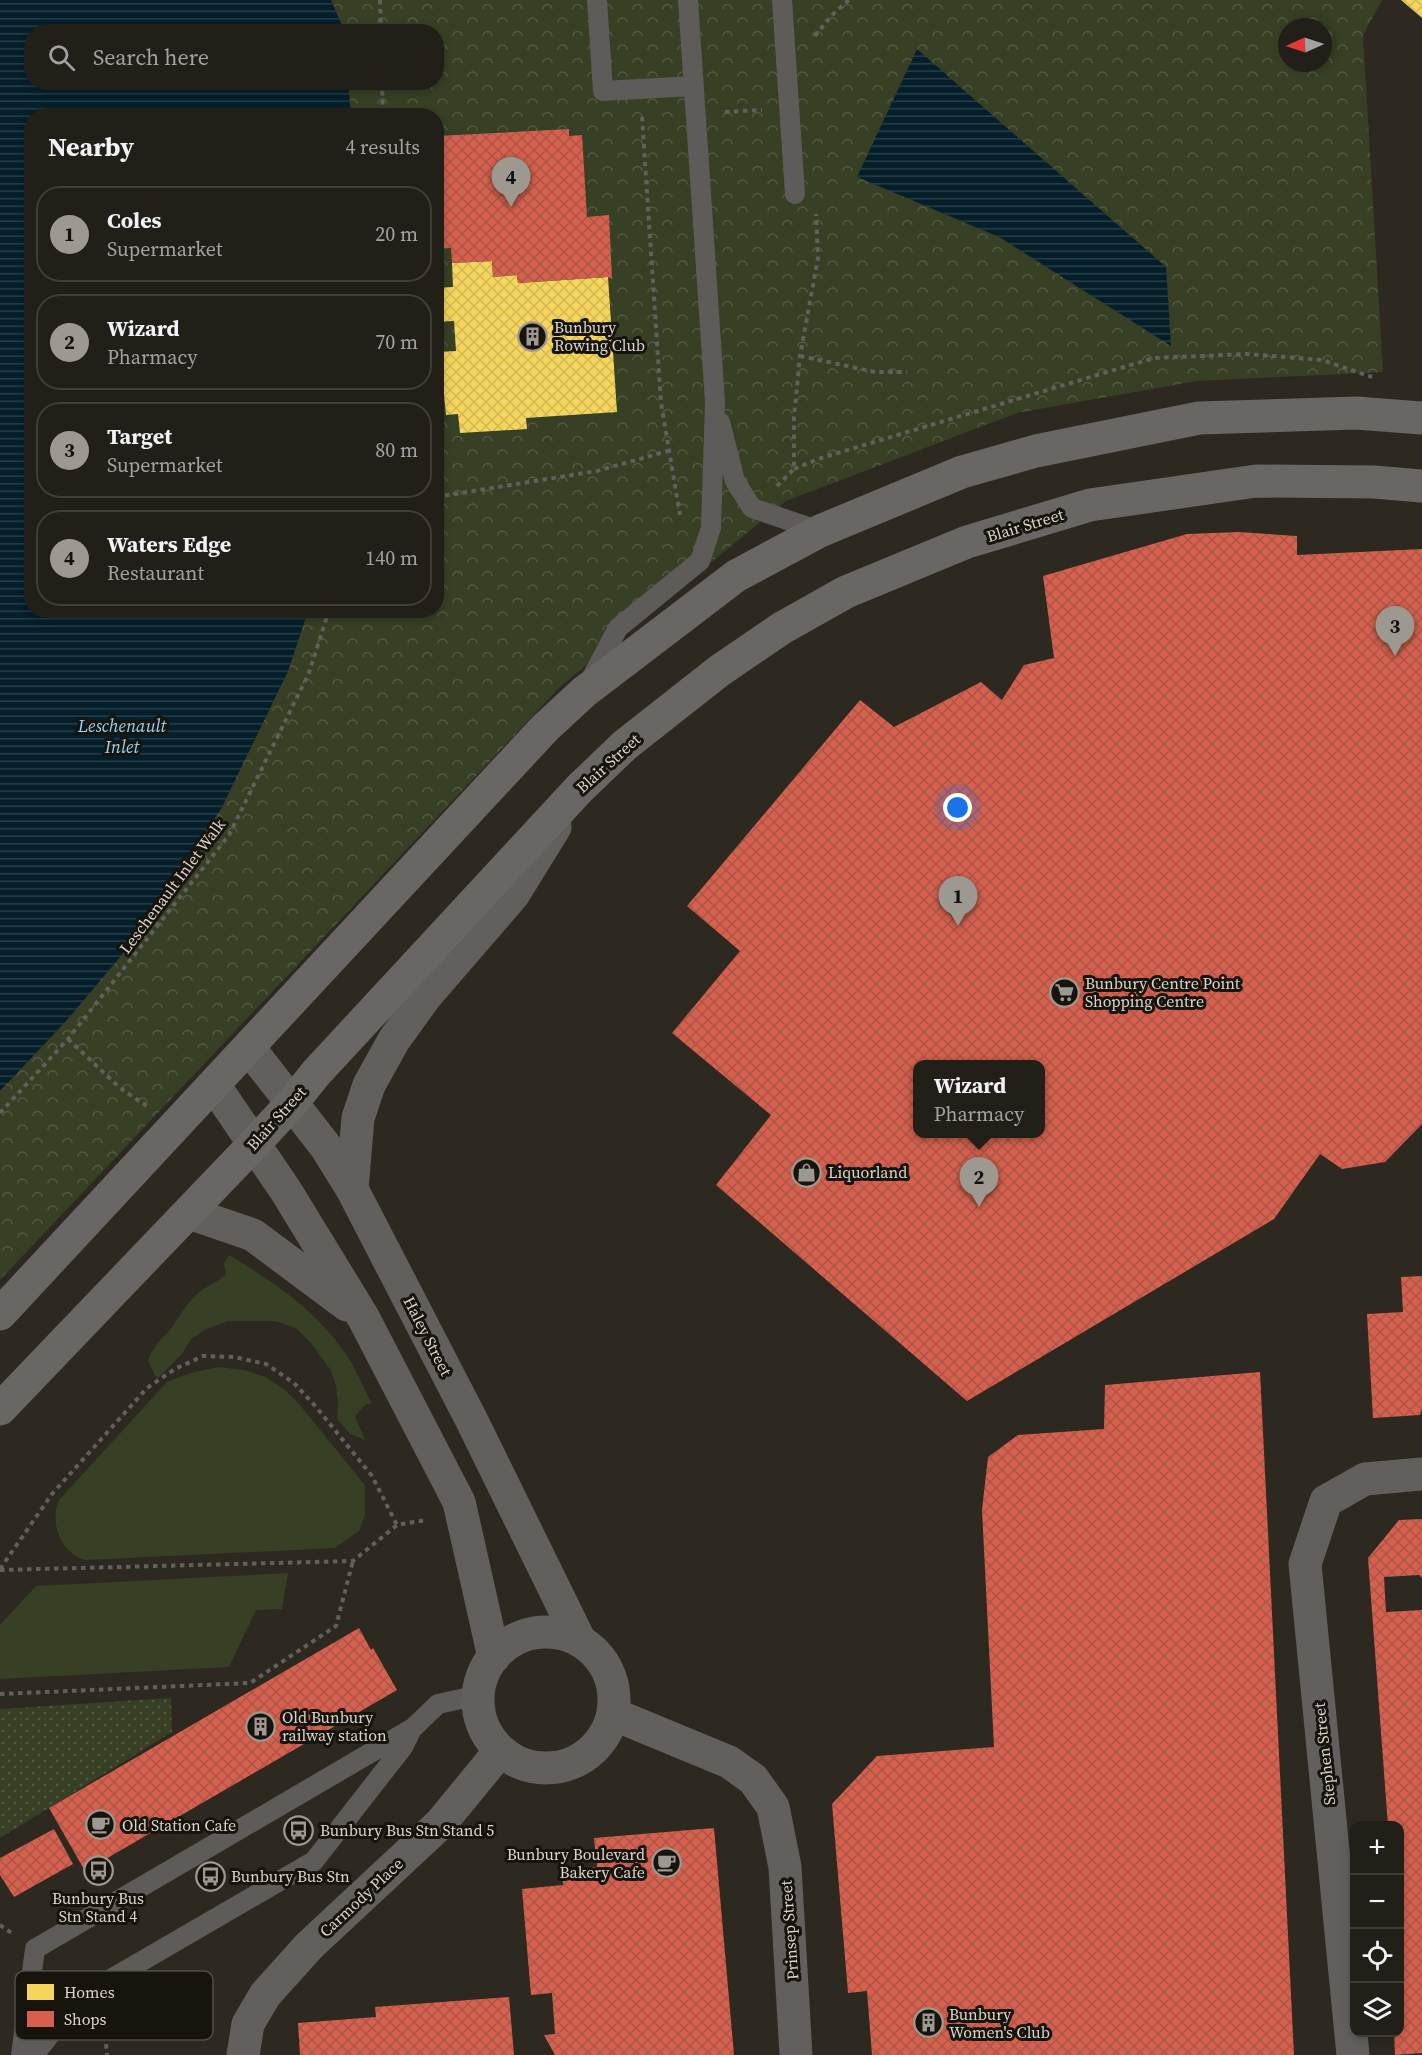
<!DOCTYPE html>
<html lang="en">
<head>
<meta charset="utf-8">
<style>
  :root { --surface:#221f19; --page:#2e2c26; --text:#f1f3f6; --muted:#a2a2a2; --line:#3f3d38; --accent:#9e9990 }
  body { margin:0; font-family:"Source Serif 4",serif; background:var(--page); color:var(--text) }
  .controls { position:absolute; right:18px; bottom:18px; display:grid; overflow:hidden; border-radius:12px; box-shadow:0 3px 9px #0003 }
  .controls button { width:54px; height:54px; display:grid; place-items:center; padding:0; border:0; border-bottom:2px solid var(--line); background:var(--surface); color:var(--text); font:30px sans-serif }
  .compass { position:absolute; left:1278px; top:18px; width:54px; height:54px; border-radius:50%; background:var(--surface); box-shadow:0 3px 9px #0003; rotate:267deg }
  .you { position:absolute; left:958px; top:808px; width:21px; height:21px; margin:-15px; border:4px solid #fff; border-radius:50%; background:#1a73e8; box-shadow:0 0 0 9px #1a73e833 }
  .badge { display:grid; place-items:center; width:39px; height:39px; border-radius:50%; background:var(--accent); color:#111; font-size:20px; font-weight:700 }
  .pin { position:absolute; translate:-50% -50px; filter:drop-shadow(0 2px 3px #0008) }
  .pin::after { content:''; position:absolute; top:32px; width:21px; height:18px; background:inherit; clip-path:polygon(0 0,100% 0,50% 100%) }
  .popup { position:absolute; left:913px; top:1060px; width:132px; height:78px; box-sizing:border-box; display:grid; place-content:center; border-radius:12px; background:var(--surface); filter:drop-shadow(0 2px 4px #0005); font-size:20px; white-space:nowrap; color:var(--muted) }
  .popup b { font-size:22px; color:var(--text) }
  .popup::after { content:''; position:absolute; left:50%; top:100%; margin-left:-12px; border:12px solid transparent; border-top-color:var(--surface) }
  .list { margin:0; padding:0; list-style:none }
  h2 { display:flex; justify-content:space-between; align-items:center; height:78px; margin:0; padding:0 24px; font-size:26px }
  h2 small { font-size:20px; font-weight:400; color:var(--muted) }
  .list li { display:grid; grid-template-columns:39px 1fr auto; gap:18px; align-items:center; box-sizing:border-box; height:96px; margin:0 12px 12px; padding:0 12px; border:2px solid var(--line); border-radius:24px }
  .list b { display:block; font-size:22px; white-space:nowrap }
  .list p { margin:0; font-size:20px; white-space:nowrap; color:var(--muted) }
  .list em { font-size:20px; font-style:normal; color:var(--muted) }
  .icon { flex:none; width:33px; height:33px; fill:none; stroke:currentColor; stroke-width:2; stroke-linecap:round; stroke-linejoin:round }
  .map { position:relative; flex:none; width:1422px; height:2055px; overflow:hidden }
  .search { position:absolute; background:var(--surface); box-shadow:0 3px 9px #0003; left:24px; top:24px; width:420px; height:66px; display:flex; align-items:center; gap:15px; box-sizing:border-box; padding:0 21px; border-radius:24px; color:var(--muted); font-size:22px }
  .panel { position:absolute; background:var(--surface); box-shadow:0 3px 9px #0003; left:24px; top:108px; width:420px; height:510px; border-radius:24px }
  .map>svg:first-child { display:block }
  .grass { fill:#373f24 }
  .park { fill:url(#park-crowns); fill-rule:evenodd }
  .garden { fill:url(#garden-dots) }
  .water { fill:url(#water-rules) }
  .homes { fill:url(#homes-cross-hatch) }
  .shops { fill:url(#shops-cross-hatch); fill-rule:evenodd }
  .lines { fill:none; stroke-linecap:round; stroke-linejoin:round }
  .path { stroke:#635f5c; stroke-width:4; stroke-dasharray:4.5 4.5; stroke-linecap:butt }
  .lane { stroke:#5f5b59; stroke-width:20 }
  .secondary { stroke:#635f5c; stroke-width:33 }
  .primary { stroke:#6a6663; stroke-width:33 }
  .labels { text-anchor:middle; dominant-baseline:central; stroke-width:6; stroke-linejoin:round; paint-order:stroke }
  .poi-label { font-size:16px; fill:#dbd5cc; stroke:#17130d; text-anchor:start }
  .street-label { font-size:16px; fill:#dbd5cc; stroke:#17130d }
  .water-label { font-size:18px; font-style:italic; fill:#8ed4f7; stroke:#17130d }
  .key { fill:#17130d; stroke:#524d46; stroke-width:1.5 }
  .key-label { font-size:16px; fill:#dbd5cc }
</style>
</head>
<body>
<div class="map">
<svg width="1422" height="2055" viewBox="0 0 1422 2055">
  <defs>
    <pattern id="park-crowns" width="20" height="18" patternUnits="userSpaceOnUse" patternTransform="scale(1.5)"><rect width="20" height="18" fill="#373f24"/><path d="M2 6a3 3 0 1 1 6 0M12 15a3 3 0 1 1 6 0" fill="none" stroke="#535a43"/></pattern>
    <pattern id="garden-dots" width="8" height="8" patternUnits="userSpaceOnUse" patternTransform="scale(1.5)"><rect width="8" height="8" fill="#373f24"/><path d="M2 2h.1M6 6h.1" fill="none" stroke="#535a43" stroke-width="1.8" stroke-linecap="round"/></pattern>
    <pattern id="water-rules" width="6" height="5" patternUnits="userSpaceOnUse" patternTransform="scale(1.5)"><rect width="6" height="5" fill="#041f2a"/><path d="M0 2.5h6" fill="none" stroke="#283f48"/></pattern>
    <pattern id="homes-cross-hatch" width="8" height="8" patternUnits="userSpaceOnUse" patternTransform="scale(1.5)"><rect width="8" height="8" fill="#f6d55c"/><path d="M0 0l8 8M0 8l8-8" fill="none" stroke="#d2b756"/></pattern>
    <pattern id="shops-cross-hatch" width="8" height="8" patternUnits="userSpaceOnUse" patternTransform="scale(1.5)"><rect width="8" height="8" fill="#d6604d"/><path d="M0 0l8 8M0 8l8-8" fill="none" stroke="#aa5648"/></pattern>
  </defs>
  <rect width="100%" height="100%" fill="#2d2921"/>
  <path class="grass" d="M229,1255C274,1282 316,1310 346,1354C356,1369 363,1387 372,1404H366L355,1416L365,1440L350,1434L337,1419L338,1405L336,1385L330,1369L310,1342L296,1328L275,1321H228L206,1329L191,1339L182,1354L157,1379L148,1361C155,1341 164,1339 175,1323C182,1312 188,1302 198,1293C207,1286 217,1282 226,1275L224,1263Z
    M218,1367L244,1370L266,1377L285,1390L299,1404L365,1485V1515L359,1531L335,1548L85,1560C61,1553 49,1524 59,1500L167,1382L194,1372Z
    M288,1573L282,1609L256,1610L229,1667L0,1679V1625L36,1586Z"/>
  <path class="park" d="M331,0H1382L1363,35L1383,372L1197,381L1017,413L786,501L561,686L0,1280V1091L67,1020L221,809L288,671L308,611L436,610V116L351,115L348,83L436,82V32L344,31ZM1287,27H1323V63H1287Z"/>
  <path class="garden" d="M171,1698L172,1732L0,1838V1709Z"/>
  <path class="water" d="M0,0H331L344,31L32,32V82L348,83L351,115L32,116V610L308,611L288,671L221,809L121,956L67,1020L0,1091Z
    M917,49L1166,267L1171,346L999,237L857,177Z"/>
  <path class="homes" d="M1401,0H1422V18Z
    M492,261L493,277L517,275L518,283L608,277L617,412L526,418L527,429L460,433L458,414L446,415L444,395H436V352L456,351L454,321L436,322V288L453,287L452,263Z"/>
  <path class="shops" d="M569,129V136L582,135L587,217L609,215L612,279L608,277L518,283L517,275L493,277L492,261L452,263L451,248L436,249V198H441L437,136Z
    M1239,532L1297,536V555L1422,549V1124L1385,1162L1342,1169L1320,1154L1274,1219L967,1401L716,1185L771,1115L672,1033L740,951L687,906L860,700L894,727L981,682L1002,700L1024,665L1054,658L1043,576L1187,534ZM918,1064H1040V1134H918Z
    M1422,1276V1409L1420,1415L1373,1418L1367,1314L1403,1312L1401,1277Z
    M1260,1372L1294,2055H872L867,1991L848,1993L832,1804L877,1756L994,1747L982,1510L988,1457L1018,1435L1104,1429L1105,1385Z
    M1422,1519V1578L1419,1575L1384,1577L1386,1612L1422,1610V2053L1395,2055L1394,2032H1400V1826H1388L1368,1558L1399,1520Z
    M359,1628L371,1650L373,1648L397,1690L85,1871L49,1808Z
    M714,1828L734,2055H555L544,2035L555,2034L552,1993L531,1995L522,1889L563,1885L562,1870L597,1867L594,1838Z
    M54,1829L73,1864L14,1897L0,1875V1858Z
    M509,1997L514,2055H300L298,2023L376,2017L375,2007Z"/>
  <g class="lines">
    <path class="path" d="M380,0L381,32
      M815,36L831,16L849,0
      M382,82L383,116
      M725,112L762,110
      M642,117L661,403L680,515
      M800,356L875,372H907
      M794,469L821,458L1154,358L1247,354L1322,360L1372,377
      M777,486L794,469V417L800,356L818,258L816,214
      M436,497L597,471L668,451
      M68,1039L120,1088L147,1106
      M0,1113L68,1039L229,835L309,673L329,610
      M0,1569L52,1494L147,1388L175,1369L203,1356L234,1357L266,1364L294,1383L317,1408L372,1476L397,1525
      M0,1570L353,1561L397,1525L426,1520
      M0,1694L250,1683L336,1626L353,1561
      M0,1925L13,1934
      M96,2020L105,2033L107,2055"/>
    <path class="lane" d="M597,0L603,91L693,86
      M782,0L795,194
      M720,422L735,481L752,508L820,531
      M591,679L618,628L700,561L711,528L715,402L688,0
      M21,2055L35,1949L413,1728L438,1704L479,1695
      M34,2055L80,1997L314,1861L403,1747L411,1731"/>
    <path class="secondary" d="M249,1048L326,1147L352,1189L471,1419L580,1641
      M214,1085L286,1191L363,1317L459,1502L494,1657
      M352,1189L358,1118L369,1085L394,1040L425,997L513,895L555,827
      M189,1213L253,1235L347,1305
      M478 1700a68 68 0 1 1 136 0a68 68 0 1 1-136 0Z
      M613,1714L729,1762L753,1779L773,1807L785,1867L796,2055
      M243,2055L248,2024L265,1995L309,1946L441,1823L500,1751
      M1353,2055L1305,1564L1326,1501L1365,1479L1422,1474"/>
    <path class="primary" d="M0,1314L545,728L584,692L736,576L820,531L962,472L1036,451L1199,418L1356,413L1422,418
      M0,1409L255,1143L292,1103L316,1073L580,788L625,745L719,671L782,628L846,592L967,542L1090,505L1256,481L1374,482L1422,486"/>
  </g>
  <defs>
    <symbol id="building-ring" viewBox="-11 -11 22 22"><circle r="9.5" fill="#17130d" stroke="#9e9990" stroke-width="1.5"/><path d="M-4-6H4V6H1V3H-1V6H-4ZM-2.5-4.3h1.7v1.8h-1.7ZM.8-4.3h1.7v1.8H.8ZM-2.5-1h1.7V.8h-1.7ZM.8-1h1.7V.8H.8Z" fill="#9e9990"/></symbol>
    <symbol id="supermarket-ring" viewBox="-11 -11 22 22"><circle r="9.5" fill="#17130d" stroke="#9e9990" stroke-width="1.5"/><path d="M-6-5.5h2.5l.6 2H6L4.5 2H-2.5L-4.4-4H-6ZM-1.5 3.2a1.3 1.3 0 1 0 .1 0ZM3 3.2a1.3 1.3 0 1 0 .1 0Z" fill="#9e9990"/></symbol>
    <symbol id="shop-ring" viewBox="-11 -11 22 22"><circle r="9.5" fill="#17130d" stroke="#9e9990" stroke-width="1.5"/><path d="M-5-2.5h2.3a2.7 3.5 0 0 1 5.4 0H5L5.5 6h-11ZM-1.5-2.5h3a1.5 2.3 0 0 0-3 0Z" fill="#9e9990"/></symbol>
    <symbol id="cafe-ring" viewBox="-11 -11 22 22"><circle r="9.5" fill="#17130d" stroke="#9e9990" stroke-width="1.5"/><path d="M-5.5-4.5H6V0H3Q3 3.5 0 3.5H-2.5Q-5.5 3.5-5.5 0ZM3-3.2v2h1.7v-2ZM-6 4.5H4V6H-6Z" fill="#9e9990"/></symbol>
    <symbol id="bus-ring" viewBox="-11 -11 22 22"><circle r="9.5" fill="#17130d" stroke="#9e9990" stroke-width="1.5"/><path d="M-5-6H5V4H4V6H2V4H-2V6H-4V4H-5ZM-3.5-4V0h7V-4ZM-3.5 1.2v1.5H-2V1.2ZM2 1.2v1.5H3.5V1.2Z" fill="#9e9990"/></symbol>
  </defs>
  <g fill-rule="evenodd">
    <use href="#building-ring" x="516" y="320" width="33" height="33"/>
    <use href="#supermarket-ring" x="1048" y="976" width="33" height="33"/>
    <use href="#shop-ring" x="790" y="1156" width="33" height="33"/>
    <use href="#building-ring" x="244" y="1710" width="33" height="33"/>
    <use href="#cafe-ring" x="84" y="1808" width="33" height="33"/>
    <use href="#bus-ring" x="282" y="1814" width="33" height="33"/>
    <use href="#cafe-ring" x="650" y="1846" width="33" height="33"/>
    <use href="#bus-ring" x="82" y="1854" width="33" height="33"/>
    <use href="#bus-ring" x="194" y="1860" width="33" height="33"/>
    <use href="#building-ring" x="912" y="2006" width="33" height="33"/>
  </g>
  <g class="labels">
    <g class="poi-label">
      <text x="554" y="327">Bunbury<tspan x="554" dy="18">Rowing Club</tspan></text>
      <text x="1085" y="983">Bunbury Centre Point<tspan x="1085" dy="18">Shopping Centre</tspan></text>
      <text x="828" y="1172">Liquorland</text>
      <text x="282" y="1717">Old Bunbury<tspan x="282" dy="18">railway station</tspan></text>
      <text x="122" y="1825">Old Station Cafe</text>
      <text x="320" y="1830">Bunbury Bus Stn Stand 5</text>
      <text x="645" y="1854" text-anchor="end">Bunbury Boulevard<tspan x="645" dy="18">Bakery Cafe</tspan></text>
      <text x="231" y="1876">Bunbury Bus Stn</text>
      <text x="98" y="1898" text-anchor="middle">Bunbury Bus<tspan x="98" dy="18">Stn Stand 4</tspan></text>
      <text x="949" y="2014">Bunbury<tspan x="949" dy="18">Women's Club</tspan></text>
    </g>
    <g class="street-label">
      <text transform="translate(1025 525) rotate(-17)">Blair Street</text>
      <text transform="translate(608 763) rotate(-42)">Blair Street</text>
      <text transform="translate(172 886) rotate(-53)">Leschenault Inlet Walk</text>
      <text transform="translate(276 1118) rotate(-48)">Blair Street</text>
      <text transform="translate(428 1336) rotate(63)">Haley Street</text>
      <text transform="translate(1324 1754) rotate(-96)">Stephen Street</text>
      <text transform="translate(361 1897) rotate(-43)">Carmody Place</text>
      <text transform="translate(789 1930) rotate(-94)">Prinsep Street</text>
    </g>
    <g class="water-label">
      <text x="122" y="725">Leschenault<tspan x="122" dy="21">Inlet</tspan></text>
    </g>
  </g>
  <rect x="15" y="1971" width="198" height="69" rx="9" class="key"/>
  <rect x="27" y="1984" width="27" height="16" fill="#f6d55c"/>
  <rect x="27" y="2011" width="27" height="16" fill="#d6604d"/>
  <g class="key-label">
    <text x="64" y="1998">Homes</text>
    <text x="64" y="2025">Shops</text>
  </g>
</svg>
<div class="controls">
<button>+</button>
<button>−</button>
<button><svg class="icon" aria-label="locate" viewBox="0 0 24 24"><circle cx="12" cy="12" r="6"/><path d="M12 2v4M12 18v4M2 12h4M18 12h4"/></svg></button>
<button><svg class="icon" aria-label="layers" viewBox="0 0 24 24"><path d="M12 4l9 5-9 5-9-5zM3 14l9 5 9-5"/></svg></button>
</div>
<svg class="compass" viewBox="-18 -18 36 36"><path d="M0-13l5 13h-10z" fill="#e53935"/><path d="M0 13l5-13h-10z" fill="#a2a2a2"/></svg>
<div class="you"></div>
<div class="pin badge" style="left:958px;top:926px">1</div>
<div class="pin badge" style="left:979px;top:1207px">2</div>
<div class="popup"><b>Wizard</b>Pharmacy</div>
<div class="pin badge" style="left:1395px;top:656px">3</div>
<div class="pin badge" style="left:511px;top:207px">4</div>
<div class="search"><svg class="icon" aria-label="search" viewBox="0 0 24 24"><circle cx="10" cy="10" r="6"/><path d="M15 15l6 6"/></svg>Search here</div>
<section class="panel">
<h2>Nearby<small>4 results</small></h2>
<ul class="list">
<li><span class="badge">1</span><div><b>Coles</b><p>Supermarket</p></div><em>20 m</em></li>
<li><span class="badge">2</span><div><b>Wizard</b><p>Pharmacy</p></div><em>70 m</em></li>
<li><span class="badge">3</span><div><b>Target</b><p>Supermarket</p></div><em>80 m</em></li>
<li><span class="badge">4</span><div><b>Waters Edge</b><p>Restaurant</p></div><em>140 m</em></li>
</ul>
</section>
</div>
</body>
</html>
